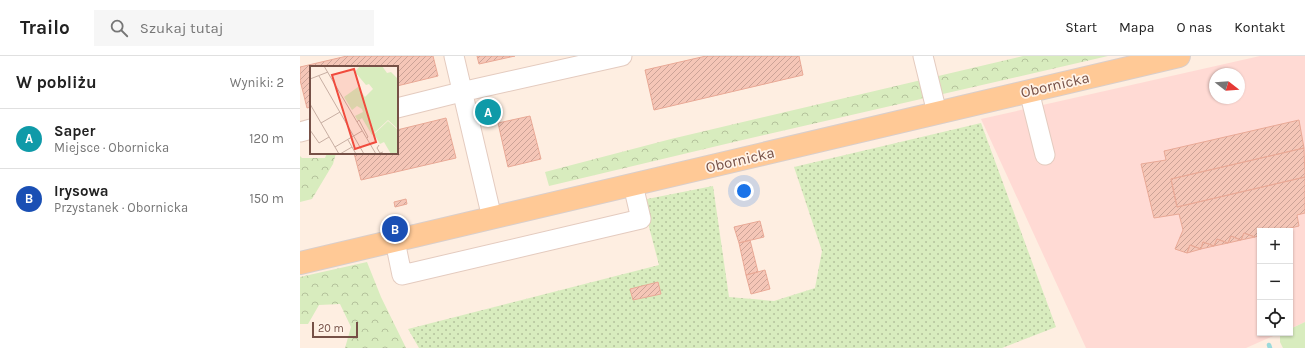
<!DOCTYPE html>
<html lang="pl">
<head>
<meta charset="utf-8">
<style>
  :root { --surface:#fff; --page:#f6f6f6; --text:#222; --muted:#767676; --line:#e0e0e0; --accent:#f04b3d }
  body { margin:0; font-family:Karla,sans-serif; background:var(--page); color:var(--text) }
  .controls { position:absolute; right:12px; bottom:12px; display:grid; overflow:hidden; border-radius:0px; box-shadow:0 1px 3px #0004 }
  .controls button { width:36px; height:36px; display:grid; place-items:center; padding:0; border:0; border-bottom:1px solid var(--line); background:var(--surface); color:var(--text); font:20px sans-serif }
  .compass { position:absolute; left:909px; top:12px; width:36px; height:36px; border-radius:50%; background:var(--surface); box-shadow:0 1px 3px #0004; rotate:107deg }
  .scale { position:absolute; left:12px; bottom:10px; width:46px; box-sizing:border-box; padding-left:4px; border:2px solid #765046; border-top:0; font-size:11px; line-height:14px; white-space:nowrap; color:#765046; -webkit-text-stroke:3px #fff3e8; paint-order:stroke }
  .you { position:absolute; left:444px; top:135px; width:14px; height:14px; margin:-10px; border:3px solid #fff; border-radius:50%; background:#1a73e8; box-shadow:0 0 0 6px #1a73e833 }
  .badge { display:grid; place-items:center; width:26px; height:26px; border-radius:50%; background:var(--accent); color:#fff; font-size:13px; font-weight:700 }
  .pin { position:absolute; translate:-50% -50%; border:2px solid #fff; box-shadow:0 1px 4px #0006 }
  .list { margin:0; padding:0; list-style:none }
  h2 { display:flex; justify-content:space-between; align-items:center; height:52px; margin:0; padding:0 16px; font-size:17px }
  h2 small { font-size:13px; font-weight:400; color:var(--muted) }
  .list li { display:grid; grid-template-columns:26px 1fr auto; gap:12px; align-items:center; box-sizing:border-box; height:60px; padding:0 16px; border-top:1px solid var(--line) }
  .list b { display:block; font-size:15px; white-space:nowrap }
  .list p { margin:0; font-size:13px; white-space:nowrap; color:var(--muted) }
  .list em { font-size:13px; font-style:normal; color:var(--muted) }
  .icon { flex:none; width:22px; height:22px; fill:none; stroke:currentColor; stroke-width:2; stroke-linecap:round; stroke-linejoin:round }
  .map { position:relative; flex:none; width:1005px; height:292px; overflow:hidden }
  header { display:flex; align-items:center; gap:24px; box-sizing:border-box; height:56px; padding:0 20px; background:var(--surface); border-bottom:1px solid var(--line) }
  header strong { font-size:19px }
  nav { display:flex; gap:22px; margin-inline-start:auto; font-size:14px }
  .search { width:280px; height:36px; background:var(--page); display:flex; align-items:center; gap:10px; box-sizing:border-box; padding:0 14px; border-radius:0px; color:var(--muted); font-size:15px }
  main { display:flex }
  aside { flex:1; background:var(--surface) }
  .map>svg:first-child { display:block }
  .commercial { fill:#ffdad4; fill-rule:evenodd }
  .grass { fill:url(#grass-dots) }
  .forest { fill:url(#forest-crowns) }
  .garden { fill:#d8ecbe }
  .lines { fill:none; stroke-linecap:round; stroke-linejoin:round }
  .stream { stroke:#9adadb; stroke-width:4.5 }
  .building { fill:url(#building-hatch); stroke:#e9a996 }
  .minor-casing { stroke:#e4cbbf; stroke-width:21 }
  .major-casing { stroke:#d9cecb; stroke-width:24 }
  .minor { stroke:#fff; stroke-width:19 }
  .major { stroke:#ffc996; stroke-width:22 }
  .labels { text-anchor:middle; dominant-baseline:central; stroke-width:3.5; stroke-linejoin:round; paint-order:stroke }
  .street-label { font-size:15px; fill:#765046; stroke:#fff3e8 }
  .inset-road { fill:none; stroke:#c8afa3; stroke-width:1 }
  .view { fill:#f04b3d; fill-opacity:0.15; stroke:#f04b3d; stroke-width:2 }
  .inset-edge { fill:none; stroke:#765046; stroke-width:2 }
</style>
</head>
<body>
<header>
<strong>Trailo</strong>
<div class="search"><svg class="icon" aria-label="search" viewBox="0 0 24 24"><circle cx="10" cy="10" r="6"/><path d="M15 15l6 6"/></svg>Szukaj tutaj</div>
<nav><a>Start</a><a>Mapa</a><a>O nas</a><a>Kontakt</a></nav>
</header>
<main>
<aside>
<h2>W pobliżu<small>Wyniki: 2</small></h2>
<ul class="list">
<li><span class="badge" style="background:#0f9aa8">A</span><div><b>Saper</b><p>Miejsce · Obornicka</p></div><em>120 m</em></li>
<li><span class="badge" style="background:#1a4fb4">B</span><div><b>Irysowa</b><p>Przystanek · Obornicka</p></div><em>150 m</em></li>
</ul>
</aside>
<div class="map">
<svg width="1005" height="292" viewBox="0 0 1005 292">
  <defs>
    <pattern id="grass-dots" width="8" height="8" patternUnits="userSpaceOnUse"><rect width="8" height="8" fill="#d8ecbe"/><path d="M2 2h.1M6 6h.1" fill="none" stroke="#b4c29c" stroke-width="1.8" stroke-linecap="round"/></pattern>
    <pattern id="forest-crowns" width="20" height="18" patternUnits="userSpaceOnUse"><rect width="20" height="18" fill="#d8ecbe"/><path d="M2 6a3 3 0 1 1 6 0M12 15a3 3 0 1 1 6 0" fill="none" stroke="#b4c29c"/></pattern>
    <pattern id="building-hatch" width="6" height="6" patternUnits="userSpaceOnUse"><rect width="6" height="6" fill="#f5c6b7"/><path d="M-1 1l2-2M0 6l6-6M5 7l2-2" fill="none" stroke="#cba397"/></pattern>
  </defs>
  <rect width="100%" height="100%" fill="#feeee1"/>
  <path class="commercial" d="M960,0H1005V266L990,273V175H960V277H980L946,292H786L681,63ZM915,18H939V42H915Z"/>
  <path class="grass" d="M681,67L756,271L702,292H119L108,273L359,209L342,144L413,130L429,241L474,245L515,232L522,195L494,111Z"/>
  <path class="forest" d="M723,0H808L434,86L249,130L245,116L371,83Z
    M27,97H36L33,108L12,143L0,146V100L2,102H25Z
    M67,206L81,241L106,292H45L51,271L40,248L19,249L8,268H0V221Z"/>
  <path class="garden" d="M1005,266V292H983L980,286V277H990V273Z"/>
  <g class="lines">
    <path class="stream" d="M969,289L970,292"/>
  </g>
  <path class="building" d="M47,0H133L138,20L97,30V11H11V51L7,52L0,24V11Z
    M177,0H215L179,8Z
    M406,0H499L503,19L354,54L345,14Z
    M230,60L241,103L208,111L198,67Z
    M146,62L156,102L61,124L54,97H97V74Z
    M999,64L1004,92L871,123L877,151L1005,121V157L997,159L999,170L978,175H960V179L955,181L944,177L941,184L931,180L928,187L917,183L914,190L903,186L901,193L890,189L887,197L875,193L883,174L879,158L854,162L841,108L866,104L864,95Z
    M1004,92L1005,121L877,151L871,123Z
    M106,143L107,148L95,151L94,146Z
    M460,165L464,181L439,187L434,171Z
    M944,177L955,181L941,184Z
    M931,180L941,184L928,187Z
    M917,183L928,187L914,190Z
    M450,184L458,216L446,219L439,187Z
    M903,186L914,190L901,193Z
    M890,189L901,193L887,197Z
    M465,214L470,233L451,238L446,219Z
    M358,226L361,238L333,244L330,233Z"/>
  <g class="lines">
    <defs>
      <path id="minor" d="M154,0L192,162
        M623,0L637,57
        M729,35L745,99
        M97,52L161,36L322,0
        M0,76L11,73
        M95,185L102,219L341,163L333,129"/>
      <path id="major" d="M0,207L879,0"/>
    </defs>
    <use href="#minor" class="minor-casing"/>
    <use href="#major" class="major-casing"/>
    <use href="#minor" class="minor"/>
    <use href="#major" class="major"/>
  </g>
  <g class="labels">
    <g class="street-label">
      <text transform="translate(755 29) rotate(-13)">Obornicka</text>
      <text transform="translate(440 104) rotate(-13)">Obornicka</text>
    </g>
  </g>
  <g transform="translate(10 10)">
    <rect width="88" height="88" fill="#feeee1"/>
    <path d="M50,0H72L77,7L81,6L88,13V63L78,54L62,69L52,52L48,55L45,50L53,46L52,43L47,40L42,44L34,31L48,21L55,31L63,23L59,18L56,19L45,6Z" fill="#d8ecbe"/>
    <path d="M78,55L88,64V88H81L74,76L70,78L64,68Z" fill="#d8ecbe"/>
    <path class="inset-road" d="M14,0L66,88M9,10L54,88M0,13L18,6M0,38L29,88M47,56L49,54L58,71L57,72M11,57L30,46M0,64L9,77L19,71M38,74L46,88M69,79L67,82L70,87L73,86M25,81L52,65M30,88L42,81"/>
    <path class="view" d="M44,3L66,76L45,83L22,9Z"/>
    <rect width="88" height="88" class="inset-edge"/>
  </g>
</svg>
<div class="controls">
<button>+</button>
<button>−</button>
<button><svg class="icon" aria-label="locate" viewBox="0 0 24 24"><circle cx="12" cy="12" r="6"/><path d="M12 2v4M12 18v4M2 12h4M18 12h4"/></svg></button>
</div>
<svg class="compass" viewBox="-18 -18 36 36"><path d="M0-13l5 13h-10z" fill="#e53935"/><path d="M0 13l5-13h-10z" fill="#767676"/></svg>
<div class="scale">20 m</div>
<div class="you"></div>
<div class="pin badge" style="left:188px;top:56px;background:#0f9aa8">A</div>
<div class="pin badge" style="left:95px;top:173px;background:#1a4fb4">B</div>
</div>
</main>
</body>
</html>
